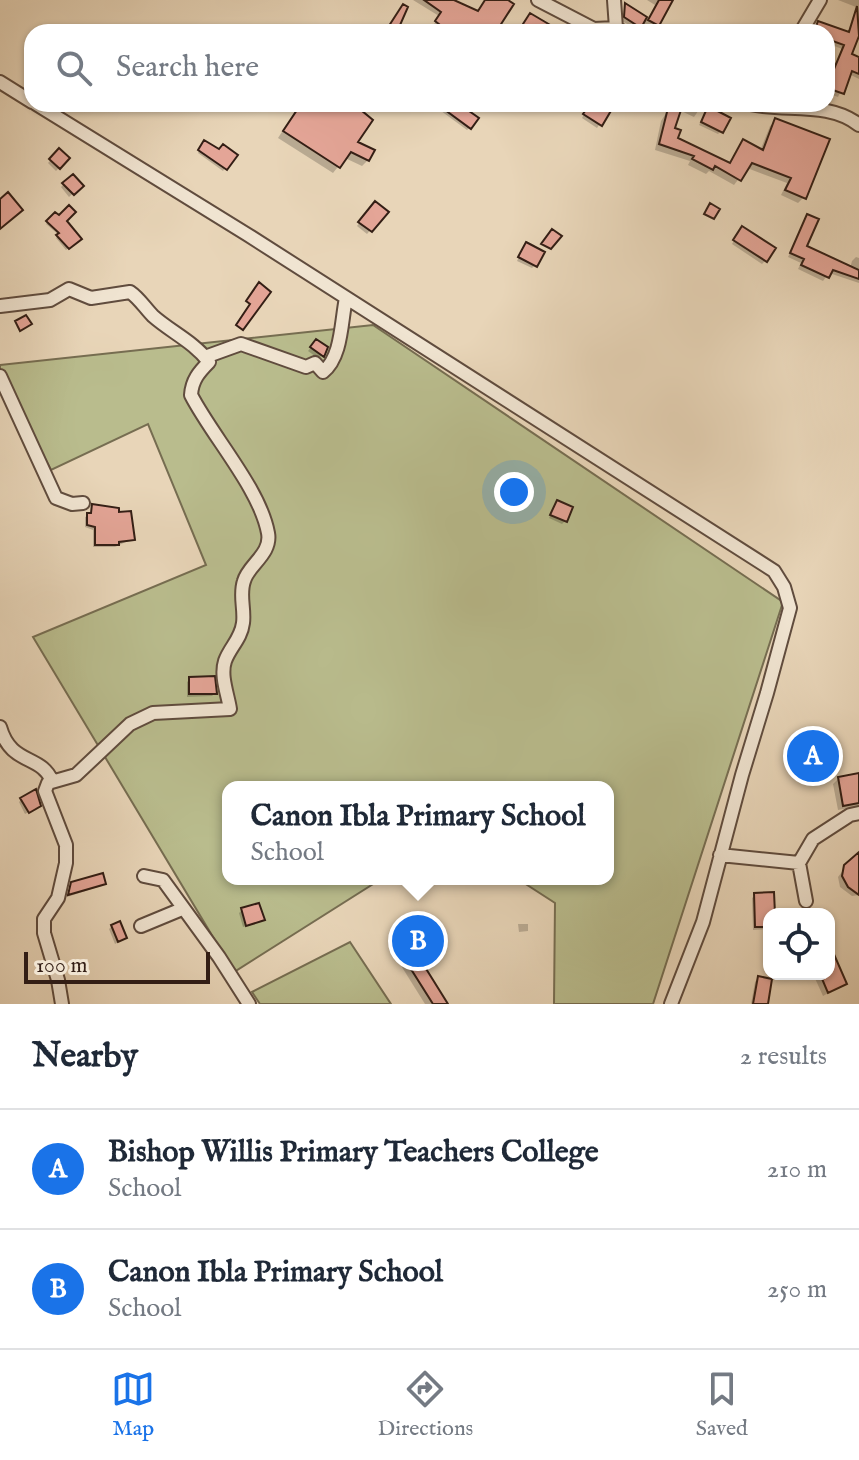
<!DOCTYPE html>
<html lang="en">
<head>
<meta charset="utf-8">
<style>
  :root { --surface:#fff; --page:#f2f2f3; --text:#1f2937; --muted:#747a83; --line:#e0e1e3; --accent:#1a73e8 }
  body { margin:0; font-family:"IM FELL English",serif; background:var(--page); color:var(--text) }
  .controls { position:absolute; right:24px; bottom:24px; display:grid; overflow:hidden; border-radius:16px; box-shadow:0 2px 6px #0004 }
  .controls button { width:72px; height:72px; display:grid; place-items:center; padding:0; border:0; border-bottom:2px solid var(--line); background:var(--surface); color:var(--text); font:40px sans-serif }
  .scale { position:absolute; left:24px; bottom:20px; width:186px; box-sizing:border-box; padding-left:8px; border:4px solid #331e15; border-top:0; font-size:22px; line-height:28px; white-space:nowrap; color:#331e15; -webkit-text-stroke:6px #f0e4d1; paint-order:stroke }
  .you { position:absolute; left:514px; top:492px; width:28px; height:28px; margin:-20px; border:6px solid #fff; border-radius:50%; background:#1a73e8; box-shadow:0 0 0 12px #1a73e833 }
  .badge { display:grid; place-items:center; width:52px; height:52px; border-radius:50%; background:var(--accent); color:#fff; font-size:26px; font-weight:700 }
  .pin { position:absolute; translate:-50% -50%; border:4px solid #fff; box-shadow:0 2px 8px #0006 }
  .popup { position:absolute; left:222px; top:781px; width:392px; height:104px; box-sizing:border-box; display:grid; place-content:center; border-radius:16px; background:var(--surface); filter:drop-shadow(0 2px 6px #0005); font-size:26px; white-space:nowrap; color:var(--muted) }
  .popup b { font-size:30px; color:var(--text) }
  .popup::after { content:''; position:absolute; left:50%; top:100%; margin-left:-16px; border:16px solid transparent; border-top-color:var(--surface) }
  .list { margin:0; padding:0; list-style:none }
  h2 { display:flex; justify-content:space-between; align-items:center; height:104px; margin:0; padding:0 32px; font-size:34px }
  h2 small { font-size:26px; font-weight:400; color:var(--muted) }
  .list li { display:grid; grid-template-columns:52px 1fr auto; gap:24px; align-items:center; box-sizing:border-box; height:120px; padding:0 32px; border-top:2px solid var(--line) }
  .list b { display:block; font-size:30px; white-space:nowrap }
  .list p { margin:0; font-size:26px; white-space:nowrap; color:var(--muted) }
  .list em { font-size:26px; font-style:normal; color:var(--muted) }
  .icon { flex:none; width:44px; height:44px; fill:none; stroke:currentColor; stroke-width:2; stroke-linecap:round; stroke-linejoin:round }
  .map { position:relative; flex:none; width:859px; height:1004px; overflow:hidden }
  .search { position:absolute; background:var(--surface); box-shadow:0 2px 6px #0004; left:24px; right:24px; top:24px; height:88px; display:flex; align-items:center; gap:20px; box-sizing:border-box; padding:0 28px; border-radius:24px; color:var(--muted); font-size:30px }
  .sheet { height:344px; background:var(--surface) }
  nav { display:flex; justify-content:space-around; align-items:center; box-sizing:border-box; height:112px; border-top:2px solid var(--line); background:var(--surface); font-size:22px; color:var(--muted) }
  nav a { display:grid; justify-items:center; gap:4px }
  nav .on { color:var(--accent) }
  .map>svg:first-child { display:block }
  .green { fill:#b9bc8d; stroke:#766d51; stroke-width:2 }
  .shadow { fill:#0003 }
  .building { fill:#e4a597; stroke:#331e15; stroke-width:2 }
  .lines { fill:none; stroke-linecap:round; stroke-linejoin:round }
  .street-casing { stroke:#604c3e; stroke-width:16 }
  .street { stroke:#f0e4d1; stroke-width:12 }
</style>
</head>
<body>
<div class="map">
<svg width="859" height="1004" viewBox="0 0 859 1004">
  <rect width="100%" height="100%" fill="#e8d5b8"/>
  <filter id="stains"><feTurbulence type="fractalNoise" baseFrequency=".0025" numOctaves="4"/><feColorMatrix values="0 0 0 0 .2 0 0 0 0 .09 0 0 0 0 .02 0 0 0 .5 -.17"/></filter>
  <radialGradient id="worn" r=".72"><stop offset=".6" stop-color="#630" stop-opacity="0"/><stop offset="1" stop-color="#630" stop-opacity=".3"/></radialGradient>
  <path class="green" d="M373,325L783,602L653,1004H554L555,903L518,879H608V787H228V879H381L234,972L33,637L206,565L148,424L51,470L0,373V365Z
    M350,942L391,1004H260L252,992Z"/>
  <path class="shadow" d="M413,0H451L477,13L486,0H504L496,26L507,32H441L433,26L439,16Z
    M647,0H672L652,30L641,24L636,29L622,21L626,6L647,20L655,5Z
    M838,0H859V31L850,56L859,59V79L849,74L838,97L827,93V69L832,71L842,49L827,43V32H813L819,23L847,34L856,7Z
    M527,19L547,32H519Z
    M300,104H363L359,111L355,142L368,160L362,166L345,158L333,173L278,138Z
    M440,104H456L470,127L467,130L437,108Z
    M590,104H600L609,110L597,128L582,118Z
    M672,104H703L694,117L679,110L673,129L675,139L729,164L743,142L760,151L770,126L776,121L804,197L798,203L781,195L787,183L747,168L734,185L709,171L706,174L688,165L690,161L655,150L661,121Z
    M706,112L721,131L718,134L699,125Z
    M202,145L225,168L223,171L198,153Z
    M59,151L68,158L56,171L48,163Z
    M72,176L81,186L69,197L61,187Z
    M375,203L386,212L367,234L357,226Z
    M55,214L79,239L66,250L56,238L59,235L46,224Z
    M808,216L805,247L850,268L852,261L856,257L859,258V283L829,273L823,281L798,269L801,263L788,257Z
    M740,231L765,261L762,264L732,244Z
    M524,247L535,265L532,268L517,261Z
    M313,345L326,348L319,359L308,351Z
    M557,502L565,521L562,524L549,518Z
    M93,506L132,539L115,547H93V530L85,527V517L90,515Z
    M190,679L215,693L212,696L187,697V682Z
    M797,748L829,765L824,770L796,775L792,753Z
    M859,775V806L838,810L833,784L838,779Z
    M22,799L36,808L25,814L19,802Z
    M859,857V895L852,896L840,887L838,877L848,864Z
    M104,883L101,886L67,897L72,884Z
    M755,895L773,914H769V929L753,930L752,898Z
    M242,910L262,920L243,927L239,913Z
    M518,924H528V931L519,932Z
    M112,926L125,938L115,944L109,929Z
    M829,952L845,984L823,996L813,974H829Z
    M405,959L446,1004H425L400,964Z
    M758,978L766,1004H751L755,982Z"/>
  <path class="building" d="M424,0H454L478,11L485,0H508L514,4L496,32H442L444,28L435,21L441,12Z
    M659,0H673L659,26L648,20Z
    M625,3L647,17L641,28L624,17Z
    M403,4L408,7L397,32H385Z
    M857,6L859,36L852,54L859,57V74L852,71L844,94L827,88V67L834,69L844,45L827,39V32H814L818,21L849,32Z
    M530,13L562,32H535L523,24Z
    M301,104H366L361,110L373,120L358,142L375,150L369,161L351,152L340,168L283,131Z
    M437,104H459L479,118L471,129Z
    M590,104H604L612,109L602,126L583,114Z
    M669,104H683L675,128L681,130L678,138L730,163L743,139L763,150L775,118L830,139L806,199L785,190L791,178L752,163L741,181L715,166L713,170L692,159L694,156L659,144Z
    M708,106L731,118L723,133L701,122Z
    M204,140L219,149L223,144L238,155L227,170L198,150Z
    M59,148L70,158L60,169L49,159Z
    M73,174L84,186L74,195L62,183Z
    M8,192L23,210L0,229V199Z
    M375,201L389,212L372,232L358,222Z
    M710,203L720,209L714,219L704,214Z
    M69,205L76,212L67,221L82,239L69,249L56,235L59,233L46,221L55,212L59,215Z
    M807,214L819,219L807,246L859,270V279L833,270L829,278L801,265L804,259L790,253Z
    M742,226L776,248L767,262L733,240Z
    M552,229L562,236L551,249L541,244Z
    M526,242L545,252L537,267L518,257Z
    M259,282L271,292L243,330L236,325L250,304L246,301Z
    M26,315L32,324L20,331L15,321Z
    M316,339L328,347L324,357L310,347Z
    M557,500L573,507L567,522L550,515Z
    M92,504L119,508V512L131,511L135,540L119,542V545H95V527L87,525V513H91Z
    M215,676L217,694H189V677Z
    M826,740L831,765L801,771L796,746Z
    M859,773V803L843,806L838,777Z
    M36,789L41,806L29,813L20,798Z
    M859,852V895L848,887L842,876L844,865Z
    M103,873L106,884L68,895L71,882Z
    M774,892L775,914H769V927H755L754,893Z
    M259,903L265,920L246,926L241,908Z
    M120,921L127,938L118,942L111,925Z
    M829,943L847,984L828,993L820,974H829Z
    M415,951L448,1004H433L404,958Z
    M758,976L772,979L768,1004H753Z"/>
  <g class="lines">
    <defs>
      <path id="street" d="M538,0L594,29L616,28L623,32
        M614,0L616,28
        M801,32L820,0
        M0,82L32,102
        M36,104L248,235L774,571L784,587L790,608L767,693L742,775L703,922L671,1004
        M750,104C786,112 829,101 859,125
        M0,306L50,300L69,289L91,298L130,292C139,298 145,308 153,316C171,332 194,342 209,362C199,372 192,380 191,395C212,436 260,489 268,533C272,554 248,565 244,581C239,595 245,609 243,623C241,639 230,647 225,661C220,676 228,695 230,709L153,713L130,724L76,775L48,783L45,791L66,845V863L58,898L44,919V933L58,980L62,1004
        M205,357L241,344L306,367L315,363L323,372C342,357 341,322 346,298
        M0,376L56,498L72,504L83,503
        M0,727C11,766 41,754 52,781
        M720,855L799,863L813,839L850,815L859,813
        M799,863L806,901
        M144,876L163,880L219,957L249,1004
        M141,926L182,909"/>
    </defs>
    <use href="#street" class="street-casing"/>
    <use href="#street" class="street"/>
  </g>
  <rect width="100%" height="100%" filter="url(#stains)"/>
  <rect width="100%" height="100%" fill="url(#worn)"/>
</svg>
<div class="controls">
<button><svg class="icon" aria-label="locate" viewBox="0 0 24 24"><circle cx="12" cy="12" r="6"/><path d="M12 2v4M12 18v4M2 12h4M18 12h4"/></svg></button>
</div>
<div class="scale">100 m</div>
<div class="you"></div>
<div class="pin badge" style="left:813px;top:756px">A</div>
<div class="pin badge" style="left:418px;top:941px">B</div>
<div class="popup"><b>Canon Ibla Primary School</b>School</div>
<div class="search"><svg class="icon" aria-label="search" viewBox="0 0 24 24"><circle cx="10" cy="10" r="6"/><path d="M15 15l6 6"/></svg>Search here</div>
</div>
<section class="sheet">
<h2>Nearby<small>2 results</small></h2>
<ul class="list">
<li><span class="badge">A</span><div><b>Bishop Willis Primary Teachers College</b><p>School</p></div><em>210 m</em></li>
<li><span class="badge">B</span><div><b>Canon Ibla Primary School</b><p>School</p></div><em>250 m</em></li>
</ul>
</section>
<nav>
<a class="on"><svg class="icon" aria-label="map" viewBox="0 0 24 24"><path d="M3 6l6-2 6 2 6-2v14l-6 2-6-2-6 2zM9 4v14M15 6v14"/></svg>Map</a>
<a><svg class="icon" aria-label="directions" viewBox="0 0 24 24"><path d="M12 3l9 9-9 9-9-9zM9 14v-3h6M13 9l2 2-2 2"/></svg>Directions</a>
<a><svg class="icon" aria-label="saved" viewBox="0 0 24 24"><path d="M7 4h10v16l-5-4-5 4z"/></svg>Saved</a>
</nav>
</body>
</html>
